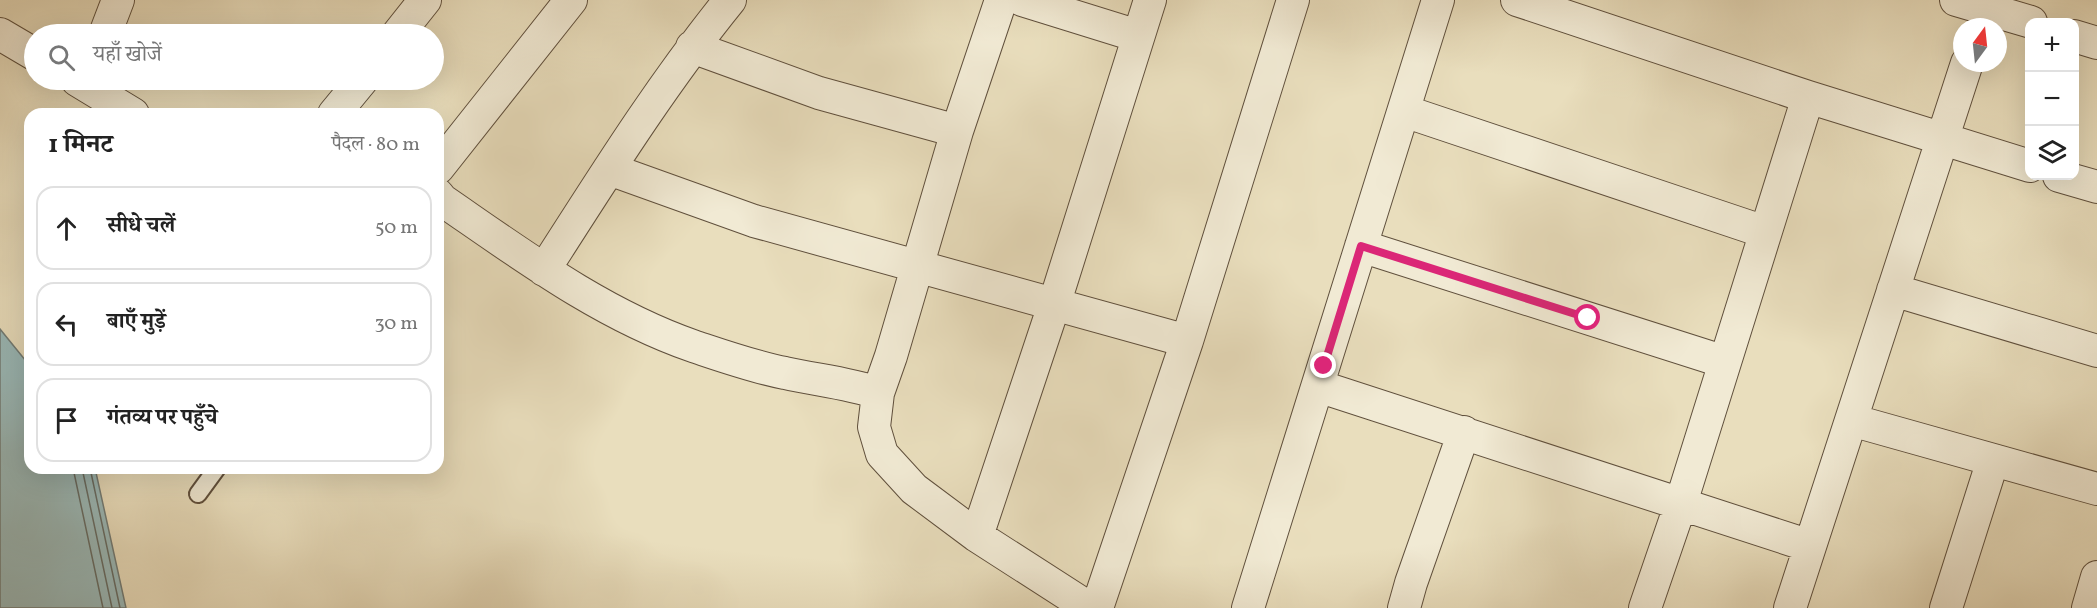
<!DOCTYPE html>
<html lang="hi">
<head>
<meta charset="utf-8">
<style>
  :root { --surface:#fff; --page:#f2f2f2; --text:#222; --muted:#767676; --line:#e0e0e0 }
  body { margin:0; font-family:Vollkorn,"Noto Serif Devanagari",serif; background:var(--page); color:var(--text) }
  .controls { position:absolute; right:18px; top:18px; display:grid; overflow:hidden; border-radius:12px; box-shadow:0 6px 24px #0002 }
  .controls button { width:54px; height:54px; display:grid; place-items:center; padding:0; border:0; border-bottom:2px solid var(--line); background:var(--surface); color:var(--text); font:30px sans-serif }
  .compass { position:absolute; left:1953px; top:18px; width:54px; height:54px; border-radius:50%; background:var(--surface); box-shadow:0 6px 24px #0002; rotate:15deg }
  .stop { position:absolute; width:18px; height:18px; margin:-14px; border:4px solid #db2777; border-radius:50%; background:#fff }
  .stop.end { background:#db2777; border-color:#fff; box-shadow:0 2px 6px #0008 }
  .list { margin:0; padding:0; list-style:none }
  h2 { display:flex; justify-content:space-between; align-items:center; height:78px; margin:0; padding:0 24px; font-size:26px }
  h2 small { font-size:20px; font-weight:400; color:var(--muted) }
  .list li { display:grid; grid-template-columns:39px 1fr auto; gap:18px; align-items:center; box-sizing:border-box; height:84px; margin:0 12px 12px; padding:0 12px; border:2px solid var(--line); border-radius:18px }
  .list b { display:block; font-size:22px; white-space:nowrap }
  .list em { font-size:20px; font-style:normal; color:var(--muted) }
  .icon { flex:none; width:33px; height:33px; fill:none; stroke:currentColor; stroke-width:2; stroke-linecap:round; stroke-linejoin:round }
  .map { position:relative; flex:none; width:2097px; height:608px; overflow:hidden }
  .search { position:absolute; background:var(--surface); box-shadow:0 6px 24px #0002; left:24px; top:24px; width:420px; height:66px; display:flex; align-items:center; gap:15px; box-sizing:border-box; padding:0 21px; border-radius:33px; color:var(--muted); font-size:22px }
  .panel { position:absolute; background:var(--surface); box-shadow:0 6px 24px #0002; left:24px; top:108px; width:420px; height:366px; border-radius:18px }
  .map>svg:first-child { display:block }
  .water { fill:#9ababa; stroke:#717c77; stroke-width:1.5 }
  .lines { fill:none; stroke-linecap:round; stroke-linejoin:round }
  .shore { stroke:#666d66; stroke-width:1.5 }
  .service-casing { stroke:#60503d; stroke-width:20 }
  .minor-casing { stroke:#60503d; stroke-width:34 }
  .service { stroke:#f1ead4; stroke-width:16 }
  .minor { stroke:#f1ead4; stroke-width:32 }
  .route { stroke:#db2777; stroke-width:8 }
</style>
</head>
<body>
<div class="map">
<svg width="2097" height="608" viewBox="0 0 2097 608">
  <rect width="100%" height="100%" fill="#e9debd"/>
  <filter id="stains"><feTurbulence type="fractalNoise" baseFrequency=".00333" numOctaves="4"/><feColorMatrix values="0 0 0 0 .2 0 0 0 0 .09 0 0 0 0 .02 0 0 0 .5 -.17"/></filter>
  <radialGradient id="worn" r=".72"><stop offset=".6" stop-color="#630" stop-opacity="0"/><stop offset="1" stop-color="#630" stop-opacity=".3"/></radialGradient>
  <path class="water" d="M0,329L30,366V468H95L126,608H0Z"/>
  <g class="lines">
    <path class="shore" d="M73,468L103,608
      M82,468L112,608
      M90,468L120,608"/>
    <defs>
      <path id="service" d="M198,494L217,468"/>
      <path id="minor" d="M1022,0L1138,36
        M1517,0L1808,97L2030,166
        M1956,0L2031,22
        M0,34L34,54
        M105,34L118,0
        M398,34L425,0
        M2074,36L2097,43
        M692,47L819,93L957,131
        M77,80L133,114
        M1404,111L1765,232
        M334,114L362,80
        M438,168L571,0
        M609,169L754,221L1187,341
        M2059,176L2097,187
        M438,195L442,200C522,255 601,314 693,346C723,356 754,367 785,373C816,380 848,383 878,393L891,356L957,131L1001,0
        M1361,246L1725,362
        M544,270C603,178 661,85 730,0
        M1893,290L2097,351
        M1318,386L1810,546
        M878,393L874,427L882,454L914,489L977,536L1089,608
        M1851,420L2097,489
        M977,536L1054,305L1150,0
        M1097,608L1187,341L1293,0
        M1248,608L1438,0
        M1404,608L1411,583L1464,432
        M1645,608L1681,503L1808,97
        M1790,608L1967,63
        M1946,608L1993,460
        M2088,608L2097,577"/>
    </defs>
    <use href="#service" class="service-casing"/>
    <use href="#minor" class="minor-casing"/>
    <use href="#service" class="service"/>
    <use href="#minor" class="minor"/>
  </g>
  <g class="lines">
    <path class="route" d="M1324,366L1361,246L1588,318"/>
  </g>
  <rect width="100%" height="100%" filter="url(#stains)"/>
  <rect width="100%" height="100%" fill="url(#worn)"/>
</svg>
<div class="controls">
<button>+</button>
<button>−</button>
<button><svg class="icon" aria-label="layers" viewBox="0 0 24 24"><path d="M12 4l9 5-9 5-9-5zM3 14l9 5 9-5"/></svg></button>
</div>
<svg class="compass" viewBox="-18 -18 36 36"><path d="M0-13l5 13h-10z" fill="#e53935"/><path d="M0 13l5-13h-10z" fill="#767676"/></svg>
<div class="stop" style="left:1588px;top:318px"></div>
<div class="stop end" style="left:1324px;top:366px"></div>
<div class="search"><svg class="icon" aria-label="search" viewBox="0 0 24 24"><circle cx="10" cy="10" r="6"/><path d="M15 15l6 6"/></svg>यहाँ खोजें</div>
<section class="panel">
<h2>1 मिनट<small>पैदल · 80 m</small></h2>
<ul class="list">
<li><svg class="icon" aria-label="ahead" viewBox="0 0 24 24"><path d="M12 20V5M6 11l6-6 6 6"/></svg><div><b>सीधे चलें</b></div><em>50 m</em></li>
<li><svg class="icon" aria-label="left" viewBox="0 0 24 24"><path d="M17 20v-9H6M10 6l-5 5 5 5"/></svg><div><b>बाएँ मुड़ें</b></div><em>30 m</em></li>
<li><svg class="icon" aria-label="arrive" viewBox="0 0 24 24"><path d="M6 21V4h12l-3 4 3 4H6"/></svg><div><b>गंतव्य पर पहुँचे</b></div></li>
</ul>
</section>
</div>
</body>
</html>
